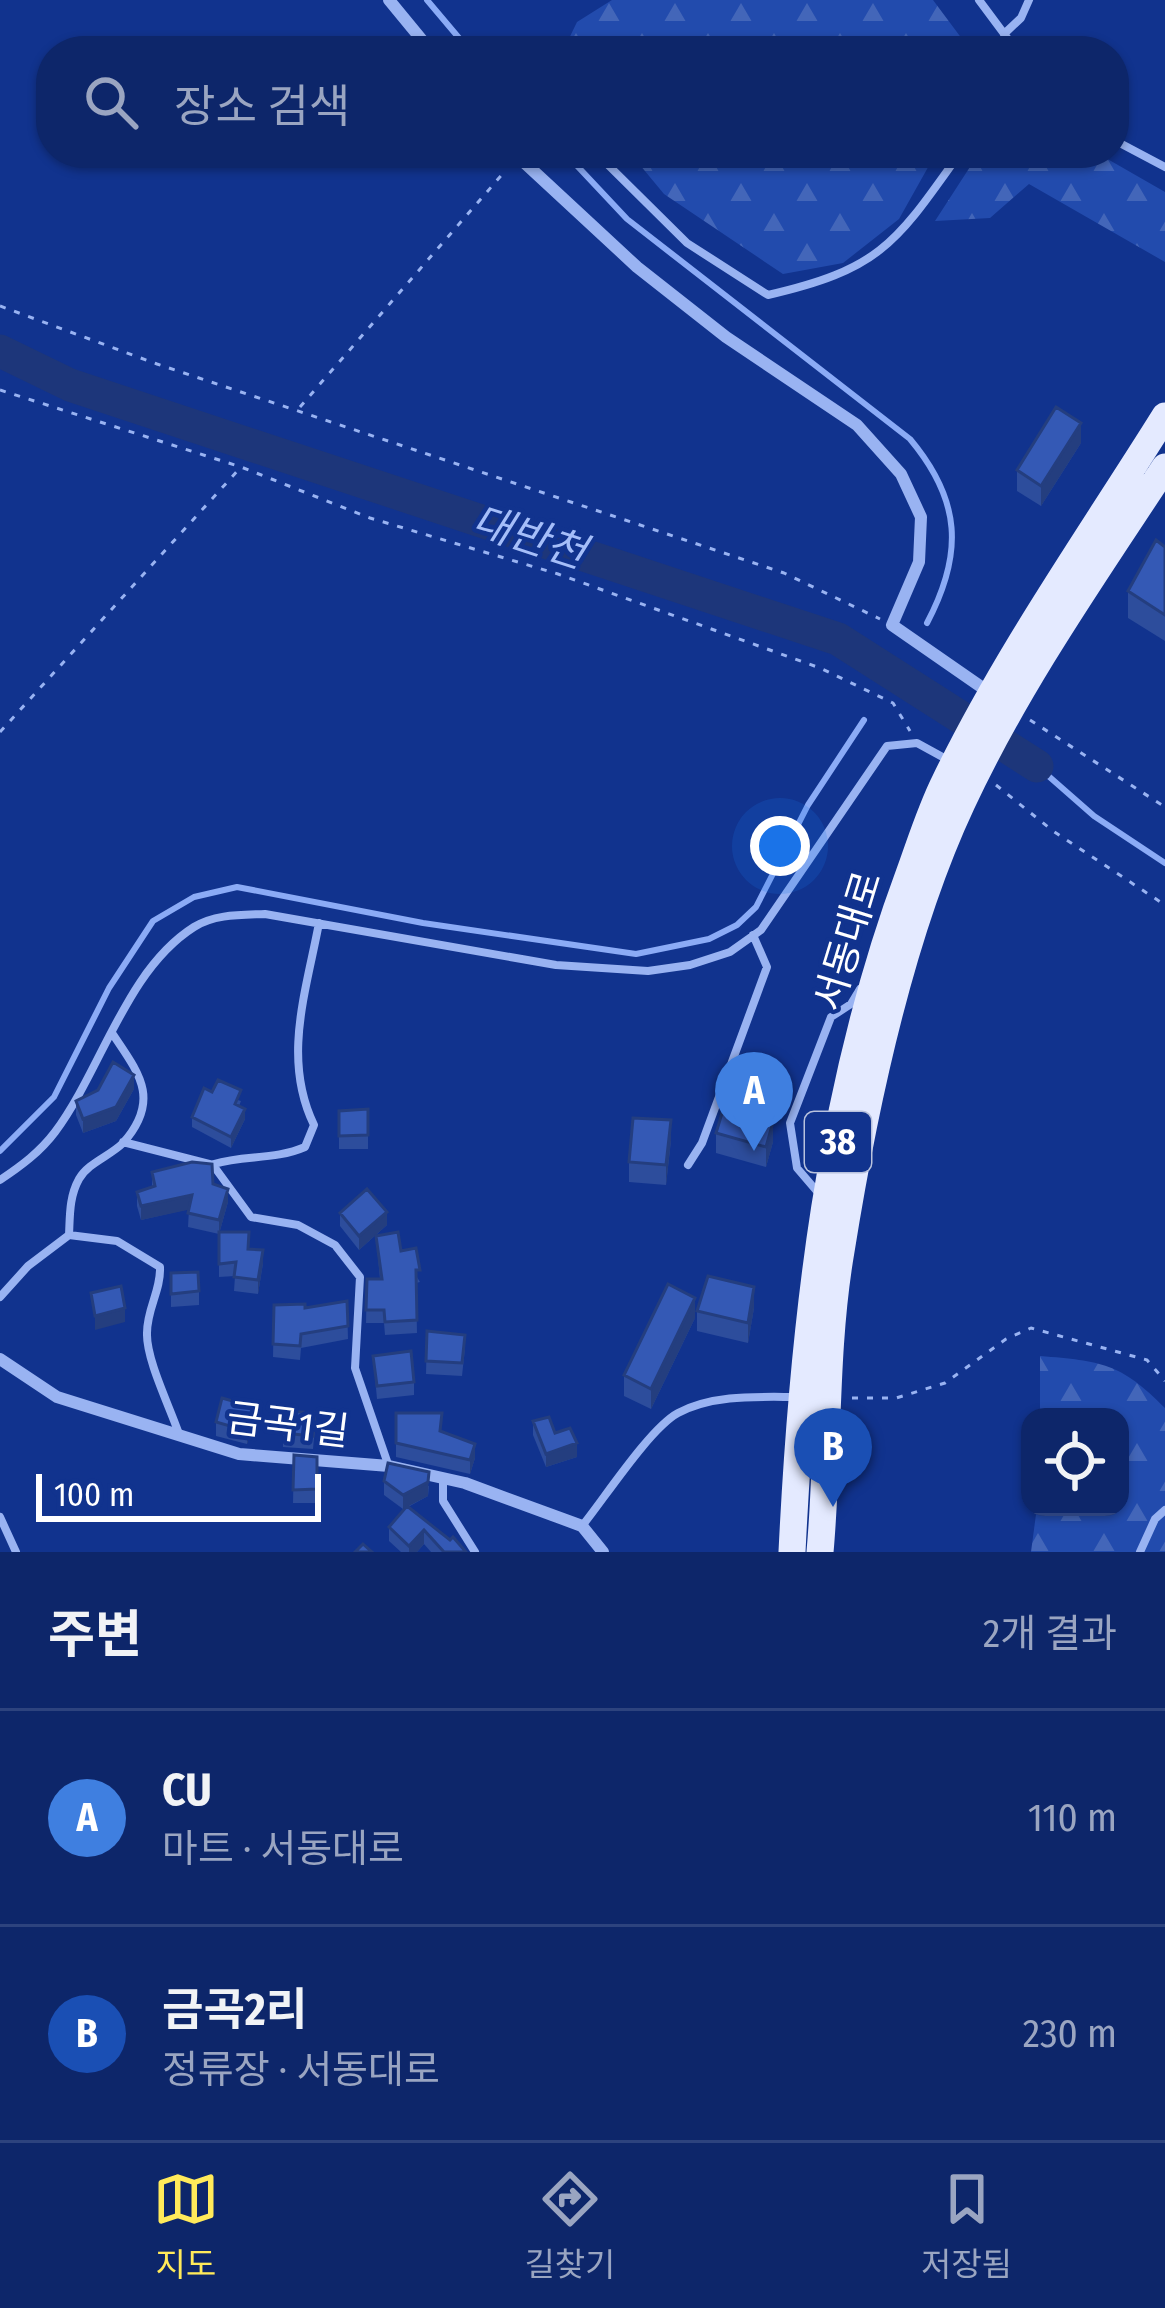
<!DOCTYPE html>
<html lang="ko">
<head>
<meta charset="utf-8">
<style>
  :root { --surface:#0d266a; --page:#162e70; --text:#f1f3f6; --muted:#9aa5c1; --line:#2d437e; --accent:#ffea5a }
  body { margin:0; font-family:"Fira Sans Condensed","Noto Sans KR",sans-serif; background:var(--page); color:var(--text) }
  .controls { position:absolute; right:36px; bottom:36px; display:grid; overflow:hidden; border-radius:24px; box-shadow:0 3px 9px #0004 }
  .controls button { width:108px; height:108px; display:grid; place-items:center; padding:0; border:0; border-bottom:3px solid var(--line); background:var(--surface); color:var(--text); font:60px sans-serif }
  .scale { position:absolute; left:36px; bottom:30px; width:285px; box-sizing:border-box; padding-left:12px; border:6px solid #fff; border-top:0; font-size:33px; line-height:42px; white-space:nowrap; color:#fff; -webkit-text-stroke:9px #11338e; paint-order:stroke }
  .you { position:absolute; left:780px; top:846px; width:42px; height:42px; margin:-30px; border:9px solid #fff; border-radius:50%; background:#1a73e8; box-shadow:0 0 0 18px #1a73e833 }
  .badge { display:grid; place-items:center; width:78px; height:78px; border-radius:50%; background:var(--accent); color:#fff; font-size:39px; font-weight:700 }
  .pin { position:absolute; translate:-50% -99px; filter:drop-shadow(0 3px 6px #0008) }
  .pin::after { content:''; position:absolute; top:63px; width:42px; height:36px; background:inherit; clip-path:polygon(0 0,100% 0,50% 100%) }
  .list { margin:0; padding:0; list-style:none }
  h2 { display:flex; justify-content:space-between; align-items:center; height:156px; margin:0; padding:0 48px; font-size:51px }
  h2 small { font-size:39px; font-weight:400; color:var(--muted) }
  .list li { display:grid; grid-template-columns:78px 1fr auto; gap:36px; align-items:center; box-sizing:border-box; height:216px; padding:0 48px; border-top:3px solid var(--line) }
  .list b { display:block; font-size:45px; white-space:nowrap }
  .list p { margin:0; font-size:39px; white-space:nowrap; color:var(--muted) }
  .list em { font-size:39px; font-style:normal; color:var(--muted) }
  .icon { flex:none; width:66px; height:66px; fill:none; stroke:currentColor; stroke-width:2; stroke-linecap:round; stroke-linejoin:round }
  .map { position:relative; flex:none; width:1165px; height:1552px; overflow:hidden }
  .search { position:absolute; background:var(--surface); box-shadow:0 3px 9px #0004; left:36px; right:36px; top:36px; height:132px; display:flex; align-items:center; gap:30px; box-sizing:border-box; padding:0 42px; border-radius:48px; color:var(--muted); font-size:45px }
  .sheet { height:588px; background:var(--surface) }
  nav { display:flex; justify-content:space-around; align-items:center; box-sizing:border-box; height:168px; border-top:3px solid var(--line); background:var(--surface); font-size:33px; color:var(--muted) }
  nav a { display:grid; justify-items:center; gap:6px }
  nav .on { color:var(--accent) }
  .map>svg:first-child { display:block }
  .forest { fill:url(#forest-firs) }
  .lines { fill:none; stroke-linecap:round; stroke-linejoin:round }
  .stream { stroke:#8babf6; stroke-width:6 }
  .river { stroke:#1d367a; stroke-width:33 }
  .path { stroke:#99b3f2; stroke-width:3; stroke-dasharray:6 9; stroke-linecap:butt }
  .service { stroke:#99b3f2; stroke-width:8 }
  .minor { stroke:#99b3f2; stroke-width:12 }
  .primary { stroke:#e4eaff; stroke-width:27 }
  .wall { fill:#2d4d9c }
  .shaded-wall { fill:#243e7f }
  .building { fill:#3459b5; stroke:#243e7f; stroke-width:3 }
  .labels { text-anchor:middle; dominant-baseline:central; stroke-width:9; stroke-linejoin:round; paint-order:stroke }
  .shield { fill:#11338e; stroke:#b8c2dd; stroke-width:3 }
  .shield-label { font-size:36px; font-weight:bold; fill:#fff }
  .street-label { font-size:39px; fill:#fff; stroke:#11338e }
  .water-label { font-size:42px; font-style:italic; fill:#a5bef9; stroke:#11338e }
</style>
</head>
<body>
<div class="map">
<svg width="1165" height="1552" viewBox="0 0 1165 1552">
  <defs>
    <pattern id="forest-firs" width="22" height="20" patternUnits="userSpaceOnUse" patternTransform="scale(3)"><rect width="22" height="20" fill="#224bad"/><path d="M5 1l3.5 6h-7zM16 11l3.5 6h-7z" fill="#4366b9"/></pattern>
  </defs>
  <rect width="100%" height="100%" fill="#11338e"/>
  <path class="forest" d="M612,0H933L971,51H563L577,22Z
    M630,153H936L899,219L843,263L783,274L664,194Z
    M979,153H1097L1165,192V262L1029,184L990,218L935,221Z
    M1040,1356C1101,1361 1121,1363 1165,1408V1552H1031L1037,1507H1120V1417H1040Z"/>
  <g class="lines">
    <path class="stream" d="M427,0L470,51
      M565,153L627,219L910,439C961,500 964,553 927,623
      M1037,766L1094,816L1165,863
      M0,1151L54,1097L109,988L153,921L194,897L237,887L423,923L636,954L709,939L737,925L756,907L808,805L864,720"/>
    <path class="river" d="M0,351L70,385L838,639L1037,766"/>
    <path class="path" d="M0,306L157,364L784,573L880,619
      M0,390L241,467L370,518L558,574L820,668L893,703L910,731
      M300,407L506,170
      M1030,720L1165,807
      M0,732L241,467
      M996,785L1053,831L1165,905
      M852,1398H896L945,1383L1006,1339L1031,1328L1147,1360L1165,1381"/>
    <path class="service" d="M979,0L1017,51
      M1004,34L1021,18L1029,0
      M1114,140L1165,167
      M596,153L687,243L768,295C881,269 896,243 960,153
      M123,1142L213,1165L251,1217L298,1225L335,1245L360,1277L355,1368L388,1464
      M214,1164C245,1155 275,1160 305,1147L314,1125C282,1059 306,992 319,923
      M688,1165L702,1143L767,967L753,935
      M0,1180C21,1166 40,1152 55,1132C102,1069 126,970 194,927C215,914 241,915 265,914L556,965L648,971L690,965L730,952L761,930L887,746L917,743L948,760
      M821,1196L797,1168L790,1123L831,1017L851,1004L860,989
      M69,1235L117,1241L160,1267C161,1291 147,1308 147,1333C146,1360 171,1409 180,1437
      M0,1297L28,1266L69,1235C70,1216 69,1197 79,1179C88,1163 110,1156 123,1143C162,1099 138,1072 112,1033
      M443,1479V1501L475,1552
      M0,1517L16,1552
      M582,1526C604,1499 650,1428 678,1413C714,1394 759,1397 798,1397
      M1140,1552L1155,1519L1165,1510"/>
    <path class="minor" d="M389,0L431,51
      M514,153L637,267L726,337L857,425L901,474L921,517L919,562L892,625L990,693
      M0,1359L57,1397L239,1454L389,1466L465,1483L582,1526L603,1552"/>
    <path class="primary" d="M792,1552C803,1324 829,1089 909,874C920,844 930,811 945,781C1007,653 1090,536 1165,416
      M820,1552C829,1453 824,1350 841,1251C864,1107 900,935 962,803C1017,685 1094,575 1165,467"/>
  </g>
  <path class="wall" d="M1081,443L1041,506L1017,491V470Z
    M1165,547V641L1128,618V591Z
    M134,1089L116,1121L83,1133L76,1115V1101Z
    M212,1092L241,1101L239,1106L245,1119L231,1148L192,1127V1117Z
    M368,1109V1149H339V1111Z
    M752,1114L773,1142L766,1167L716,1153V1133Z
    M671,1140L666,1185L629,1182V1162Z
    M152,1172L213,1184L228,1202L219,1234L188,1227L189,1209L141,1220L137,1206V1192L152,1187Z
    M340,1213L387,1225L359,1250L340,1226Z
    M219,1232L249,1249L263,1263L258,1294L234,1291L235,1276L219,1277Z
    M376,1236L401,1251L420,1282L416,1283L417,1333L385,1335L384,1323H366L367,1279H380Z
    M171,1273L199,1291V1305L171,1307Z
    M347,1301L348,1339L301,1348L300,1360L273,1357L274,1305L305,1308Z
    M754,1308L748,1343L697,1331V1311Z
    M695,1318L651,1409L624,1396V1375Z
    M427,1331L465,1348L462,1376L426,1374Z
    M373,1356L414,1382V1395L377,1399Z
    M396,1413L441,1432L475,1458L470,1474L396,1457Z
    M254,1421L247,1444L216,1436V1422Z
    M533,1421L555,1433L577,1457L546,1467L533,1435Z
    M315,1427L313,1449L283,1447V1433Z
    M294,1455L317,1457V1503H293Z
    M384,1481L429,1486L428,1496L408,1507L466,1552H431L424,1544L417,1552H401L389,1541V1527L406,1507L403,1509L384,1495Z"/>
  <path class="shaded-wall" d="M1081,423V443L1041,506V486Z
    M134,1075V1089L116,1121L83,1133V1119Z
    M245,1109V1119L231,1148V1137Z
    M671,1120V1140L666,1185V1165Z
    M773,1122V1142L766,1167V1147Z
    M228,1189V1202L219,1234V1220Z
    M192,1195V1209L141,1220V1206Z
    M387,1212V1225L359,1250V1236Z
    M263,1250V1263L258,1294V1280Z
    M754,1287V1308L748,1343V1323Z
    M695,1298V1318L651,1409V1389Z
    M125,1308V1322L95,1330V1316Z
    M254,1407V1421L247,1444V1431Z
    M577,1443V1457L546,1467V1454Z
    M475,1444V1458L470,1474V1460Z
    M429,1472L428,1496L403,1509V1495Z
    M424,1530V1544L417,1552H409V1546Z"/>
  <path class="building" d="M1056,407L1081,423L1041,486L1017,470Z
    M1156,540L1165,547V615L1128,591Z
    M113,1062L134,1075L116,1107L83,1119L76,1101L98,1090Z
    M218,1080L241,1090L235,1104L245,1109L231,1137L192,1117L204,1088L212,1092Z
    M729,1090L752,1096L748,1113L773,1122L766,1147L716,1133Z
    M368,1109V1135L339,1136V1111Z
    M633,1118L671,1120L666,1165L629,1162Z
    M192,1162L212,1164L213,1184L228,1189L219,1220L188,1213L192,1195L141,1206L137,1192L155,1186L152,1172Z
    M367,1189L387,1212L359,1236L340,1213Z
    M219,1232H249L248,1249L263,1250L258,1280L234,1277L236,1262L219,1264Z
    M398,1232L401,1251L416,1248L420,1270H416L417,1320L385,1322L384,1310H366L367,1279H382L376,1236Z
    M198,1272L199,1291L171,1294V1273Z
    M708,1276L754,1287L748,1323L697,1311Z
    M668,1284L695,1298L651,1389L624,1375Z
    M121,1286L125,1308L95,1316L91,1293Z
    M347,1301L348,1326L301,1334L300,1346L273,1344L274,1305L305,1304V1308Z
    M427,1331L465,1335L462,1363L426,1361Z
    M411,1351L414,1382L377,1386L373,1356Z
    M222,1398L254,1407L247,1431L216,1422Z
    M285,1411L315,1413L313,1436L283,1433Z
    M396,1413H442L440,1431L475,1444L470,1460L396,1443Z
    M549,1417L555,1433L570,1428L577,1443L546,1454L533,1421Z
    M294,1455L317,1457V1489L293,1490Z
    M388,1463L429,1472L428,1482L403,1495L384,1481Z
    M407,1506L450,1540L453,1537L466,1552H444L424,1530L409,1546L389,1527Z
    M363,1544L372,1552H355Z"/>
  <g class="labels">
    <rect class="shield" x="805" y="1112" width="66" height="60" rx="9"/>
    <g class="shield-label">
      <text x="838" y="1142">38</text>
    </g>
    <g class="street-label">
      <text transform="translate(848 941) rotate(-73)">서동대로</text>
      <text transform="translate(288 1425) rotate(7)">금곡1길</text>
    </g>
    <g class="water-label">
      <text transform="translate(529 537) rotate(18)">대반천</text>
    </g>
  </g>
</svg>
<div class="controls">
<button><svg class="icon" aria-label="locate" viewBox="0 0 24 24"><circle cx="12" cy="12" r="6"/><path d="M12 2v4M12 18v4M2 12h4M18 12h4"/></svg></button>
</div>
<div class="scale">100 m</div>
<div class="you"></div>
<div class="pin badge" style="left:754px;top:1151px;background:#3f7fe0">A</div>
<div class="pin badge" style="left:833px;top:1507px;background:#1a4fb4">B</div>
<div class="search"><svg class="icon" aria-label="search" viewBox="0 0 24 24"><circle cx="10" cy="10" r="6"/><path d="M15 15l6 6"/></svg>장소 검색</div>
</div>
<section class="sheet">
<h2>주변<small>2개 결과</small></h2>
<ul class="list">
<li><span class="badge" style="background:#3f7fe0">A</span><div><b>CU</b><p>마트 · 서동대로</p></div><em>110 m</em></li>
<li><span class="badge" style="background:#1a4fb4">B</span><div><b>금곡2리</b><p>정류장 · 서동대로</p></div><em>230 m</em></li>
</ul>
</section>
<nav>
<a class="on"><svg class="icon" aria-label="map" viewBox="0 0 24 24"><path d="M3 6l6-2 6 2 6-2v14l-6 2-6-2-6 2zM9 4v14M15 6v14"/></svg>지도</a>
<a><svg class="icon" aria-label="directions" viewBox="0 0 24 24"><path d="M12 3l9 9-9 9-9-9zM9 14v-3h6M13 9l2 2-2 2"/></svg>길찾기</a>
<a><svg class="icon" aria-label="saved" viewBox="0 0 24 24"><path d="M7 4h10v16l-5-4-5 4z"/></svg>저장됨</a>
</nav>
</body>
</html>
